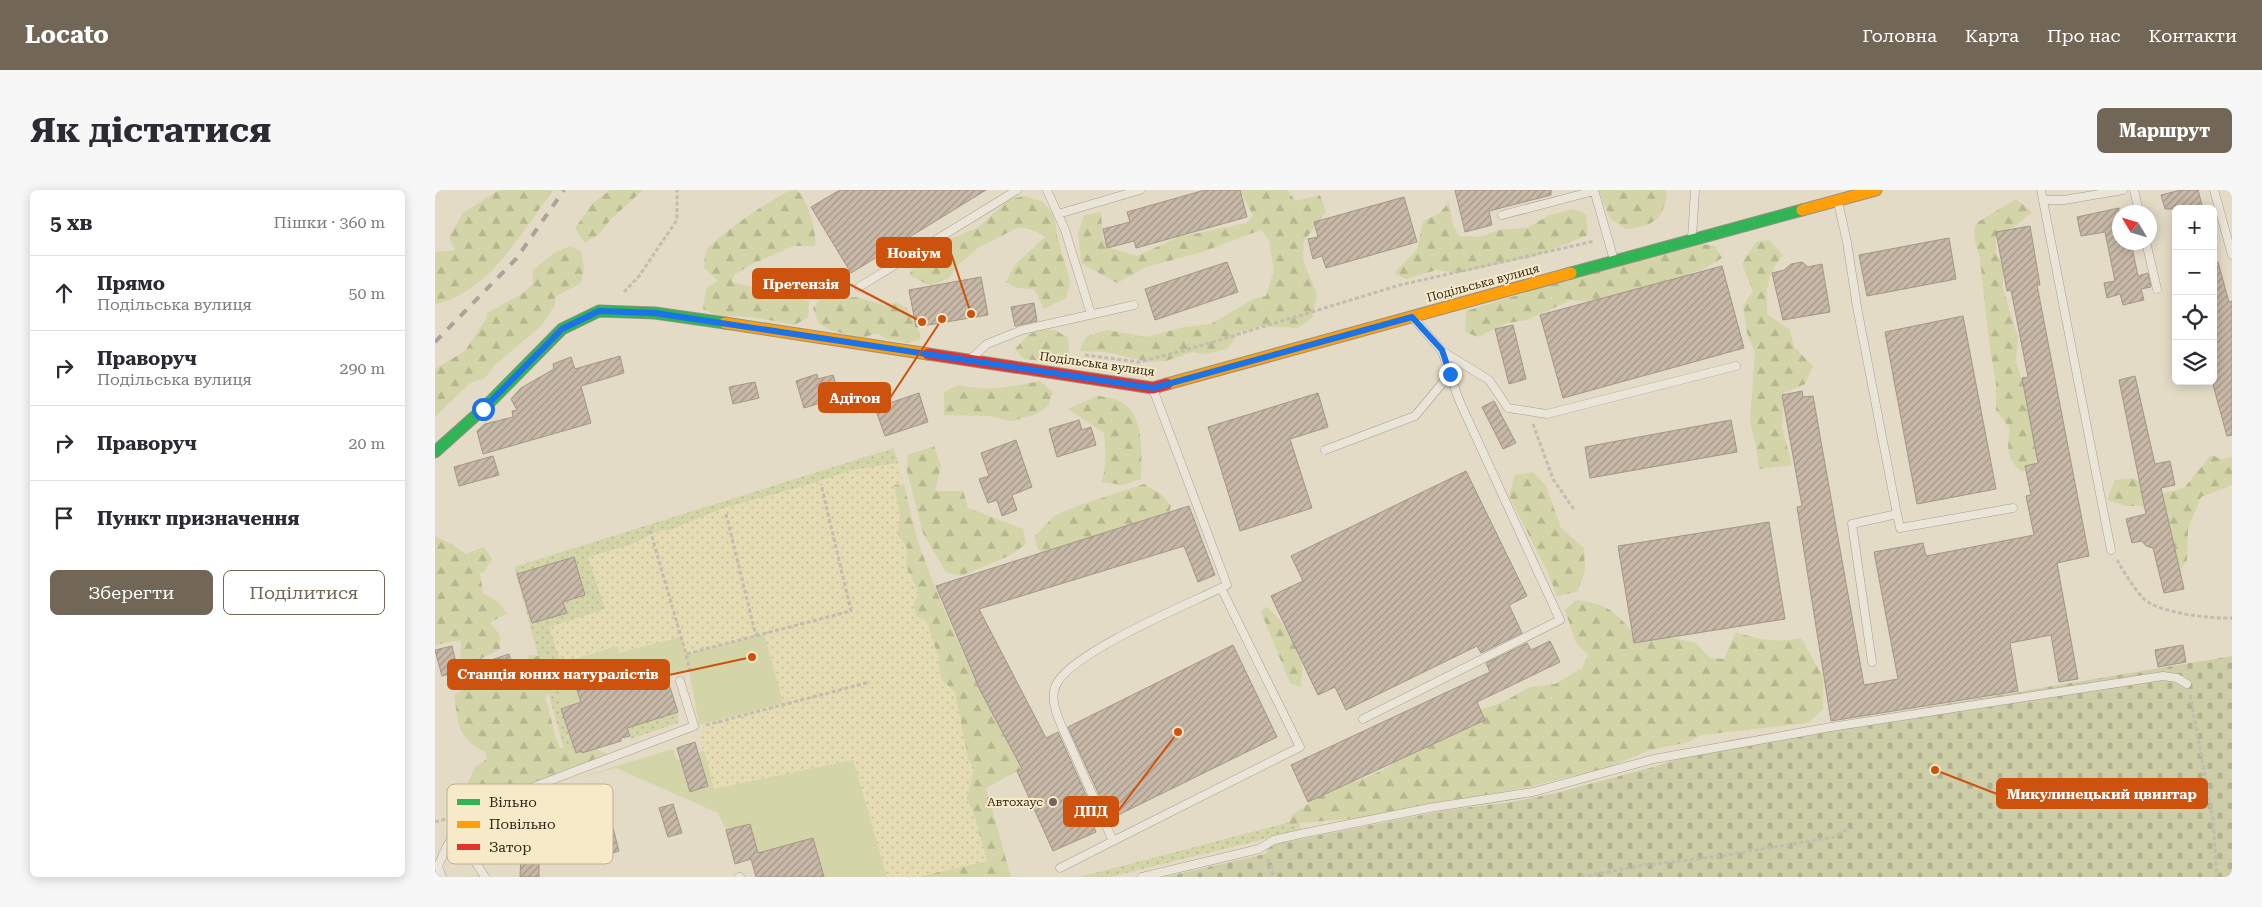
<!DOCTYPE html>
<html lang="uk">
<head>
<meta charset="utf-8">
<style>
  :root { --surface:#fff; --page:#f7f7f7; --text:#2b2b33; --muted:#7c7c81; --line:#e1e1e2; --accent:#726656 }
  body { margin:0; font-family:"Roboto Serif",serif; background:var(--page); color:var(--text) }
  .controls { position:absolute; right:15px; top:15px; display:grid; overflow:hidden; border-radius:8px; box-shadow:0 2px 12px #0003 }
  .controls button { width:45px; height:45px; display:grid; place-items:center; padding:0; border:0; border-bottom:1px solid var(--line); background:var(--surface); color:var(--text); font:25px sans-serif }
  .compass { position:absolute; left:1677px; top:15px; width:45px; height:45px; border-radius:50%; background:var(--surface); box-shadow:0 2px 12px #0003; rotate:308deg }
  .stop { position:absolute; width:15px; height:15px; margin:-11px; border:4px solid #1a73e8; border-radius:50%; background:#fff }
  .stop.end { background:#1a73e8; border-color:#fff; box-shadow:0 1px 5px #0008 }
  .list { margin:0; padding:0; list-style:none }
  h2 { display:flex; justify-content:space-between; align-items:center; height:65px; margin:0; padding:0 20px; font-size:21px }
  h2 small { font-size:16px; font-weight:400; color:var(--muted) }
  .list li { display:grid; grid-template-columns:32px 1fr auto; gap:15px; align-items:center; box-sizing:border-box; height:75px; padding:0 20px; border-top:1px solid var(--line) }
  .list b { display:block; font-size:19px; white-space:nowrap }
  .list p { margin:0; font-size:16px; white-space:nowrap; color:var(--muted) }
  .list em { font-size:16px; font-style:normal; color:var(--muted) }
  .actions { display:flex; gap:10px; padding:15px 20px }
  .actions a { flex:1; padding:11px 0; border:1px solid var(--accent); border-radius:8px; text-align:center; font-size:18px; color:var(--accent) }
  .actions .main { background:var(--accent); color:#fff }
  .icon { flex:none; width:28px; height:28px; fill:none; stroke:currentColor; stroke-width:2; stroke-linecap:round; stroke-linejoin:round }
  .map { position:relative; flex:none; width:1797px; height:687px; overflow:hidden; border-radius:8px }
  header { display:flex; align-items:center; gap:30px; box-sizing:border-box; height:70px; padding:0 25px; background:var(--accent); color:#fff }
  header strong { font-size:24px }
  nav { display:flex; gap:28px; margin-inline-start:auto; font-size:18px }
  .intro { display:flex; align-items:center; justify-content:space-between; box-sizing:border-box; height:120px; padding:0 30px }
  h1 { margin:0; font-size:35px }
  .button { padding:12px 22px; border-radius:8px; background:var(--accent); color:#fff; font-size:18px; font-weight:700 }
  main { display:flex; gap:30px; padding:0 30px }
  aside { flex:1; background:var(--surface); border-radius:8px; box-shadow:0 2px 12px #0003 }
  .map>svg:first-child { display:block }
  .farmland { fill:url(#farmland-dots) }
  .grass { fill:url(#grass-dots); fill-rule:evenodd }
  .forest { fill:url(#forest-firs) }
  .cemetery { fill:url(#cemetery-stones) }
  .green { fill:#d3d4a7 }
  .building { fill:url(#building-hatch); stroke:#a39686 }
  .lines { fill:none; stroke-linecap:round; stroke-linejoin:round }
  .lane-casing { stroke:#a79f90; stroke-width:9 }
  .fast-casing { stroke:#978f80; stroke-width:13 }
  .slow-casing { stroke:#978f80; stroke-width:13 }
  .jam-casing { stroke:#978f80; stroke-width:13 }
  .path { stroke:#c3bcb0; stroke-width:3; stroke-dasharray:4 2.5; stroke-linecap:butt }
  .lane { stroke:#ebe5d9; stroke-width:8 }
  .fast { stroke:#30b455; stroke-width:11 }
  .slow { stroke:#ff9f0a; stroke-width:11 }
  .jam { stroke:#e5322d; stroke-width:11 }
  .rail { stroke:#a9a49a; stroke-width:4; stroke-dasharray:9 9; stroke-linecap:butt }
  .route { stroke:#1a73e8; stroke-width:6 }
  .poi-dot { fill:#726656; stroke:#f7eac9; stroke-width:2 }
  .labels { text-anchor:middle; dominant-baseline:central; stroke-width:4; stroke-linejoin:round; paint-order:stroke }
  .street-label { font-size:12px; fill:#352719; stroke:#f7eac9 }
  .poi-label { font-size:12px; fill:#352719; stroke:#f7eac9; text-anchor:end }
  .key { fill:#f7eac9; stroke:#bdb094; stroke-width:1 }
  .key-label { font-size:14px; fill:#352719 }
  .leader { fill:none; stroke:#cd520e; stroke-width:2 }
  .callout-dot { fill:#cd520e; stroke:#f7eac9; stroke-width:2 }
  .callout { fill:#cd520e; stroke:#cd520e; stroke-width:2 }
  .callout-label { font-size:14px; text-anchor:middle; font-weight:bold; fill:#fff }
</style>
</head>
<body>
<header>
<strong>Locato</strong>
<nav><a>Головна</a><a>Карта</a><a>Про нас</a><a>Контакти</a></nav>
</header>
<div class="intro"><h1>Як дістатися</h1><a class="button">Маршрут</a></div>
<main>
<aside>
<h2>5 хв<small>Пішки · 360 m</small></h2>
<ul class="list">
<li><svg class="icon" aria-label="ahead" viewBox="0 0 24 24"><path d="M12 20V5M6 11l6-6 6 6"/></svg><div><b>Прямо</b><p>Подільська вулиця</p></div><em>50 m</em></li>
<li><svg class="icon" aria-label="right" viewBox="0 0 24 24"><path d="M7 20v-9h11M14 6l5 5-5 5"/></svg><div><b>Праворуч</b><p>Подільська вулиця</p></div><em>290 m</em></li>
<li><svg class="icon" aria-label="right" viewBox="0 0 24 24"><path d="M7 20v-9h11M14 6l5 5-5 5"/></svg><div><b>Праворуч</b></div><em>20 m</em></li>
<li><svg class="icon" aria-label="arrive" viewBox="0 0 24 24"><path d="M6 21V4h12l-3 4 3 4H6"/></svg><div><b>Пункт призначення</b></div></li>
</ul>
<div class="actions"><a class="main">Зберегти</a><a>Поділитися</a></div>
</aside>
<div class="map">
<svg width="1797" height="687" viewBox="0 0 1797 687">
  <defs>
    <pattern id="farmland-dots" width="8" height="8" patternUnits="userSpaceOnUse" patternTransform="scale(1.25)"><rect width="8" height="8" fill="#e5dcb4"/><path d="M2 2h.1M6 6h.1" fill="none" stroke="#c5bd9a" stroke-width="1.8" stroke-linecap="round"/></pattern>
    <pattern id="grass-dots" width="8" height="8" patternUnits="userSpaceOnUse" patternTransform="scale(1.25)"><rect width="8" height="8" fill="#d3d4a7"/><path d="M2 2h.1M6 6h.1" fill="none" stroke="#b6b68f" stroke-width="1.8" stroke-linecap="round"/></pattern>
    <pattern id="forest-firs" width="22" height="20" patternUnits="userSpaceOnUse" patternTransform="scale(1.25)"><rect width="22" height="20" fill="#d3d4a7"/><path d="M5 1l3.5 6h-7zM16 11l3.5 6h-7z" fill="#b6b68f"/></pattern>
    <pattern id="cemetery-stones" width="16" height="16" patternUnits="userSpaceOnUse" patternTransform="scale(1.25)"><rect width="16" height="16" fill="#cdcda7"/><path d="M2 7V4a2 2 0 0 1 4 0v3zM10 15v-3a2 2 0 0 1 4 0v3z" fill="#b1b08f"/></pattern>
    <pattern id="building-hatch" width="6" height="6" patternUnits="userSpaceOnUse" patternTransform="scale(1.25)"><rect width="6" height="6" fill="#c7b8a7"/><path d="M-1 1l2-2M0 6l6-6M5 7l2-2" fill="none" stroke="#a29687"/></pattern>
  </defs>
  <rect width="100%" height="100%" fill="#e3dbc6"/>
  <path class="farmland" d="M463,273L469,294L459,295L465,323L463,345L472,358L470,369L477,393L484,404L481,426L492,432L503,466L506,489L520,502L524,516L530,552L539,579L532,609L538,621L552,672L484,687H452L418,571L279,599L265,550V545L269,535L348,513L251,464L246,447L184,463L182,456L126,474L114,436L170,419L153,367L195,355L222,341L235,340L288,318L372,295L417,280Z"/>
  <path class="grass" d="M459,258L463,273L417,280L372,295L288,318L235,340L222,341L195,355L153,367L170,419L114,437L126,474L119,484L125,492L126,519L141,563L131,567L79,377ZM138,367L150,405L129,412L131,423L112,417L94,422L82,384Z
    M243,522V533L196,549L192,538Z
    M863,630L866,640L675,687H645Z"/>
  <path class="forest" d="M64,0H118C91,36 65,83 25,105C18,109 10,111 3,114L0,113V62L20,60L14,47L28,23Z
    M175,0H208L176,29L163,45L150,53L140,38L158,13Z
    M356,0H362C373,10 382,42 380,56H358L315,75L299,85L297,92L317,97L343,99L374,112L373,127L360,135L317,127L281,125L268,119L271,99L283,91L269,78C270,74 269,66 271,62C277,48 340,7 356,0Z
    M805,0H853L860,11L885,5L891,21L869,51L868,70L882,105L877,128L862,138L827,136L805,142L792,159L771,164L757,162L731,171L714,172L670,162L644,161L651,147L671,140L712,147L749,137L776,134L818,109L831,106L839,80L834,50L826,40L767,62L711,77L682,93L646,73L643,44L649,25L666,22L668,49L678,59L702,66L744,47L811,33L818,26Z
    M1163,0H1231C1233,6 1231,10 1229,16C1224,35 1207,37 1191,39L1175,28Z
    M590,6L608,12L619,25L622,45L635,92L631,108L609,119L599,99L582,98L571,92L580,75L610,47L598,40L584,37L543,58L521,77L514,88L496,96L474,85L484,69L515,49L542,38L575,9Z
    M1581,9L1597,22L1579,37L1561,44V63L1568,77V98L1583,148L1581,172L1593,208L1606,261L1597,276L1587,282C1571,268 1572,259 1575,239L1561,220V193L1554,152L1545,68L1540,52L1539,39L1543,32Z
    M1014,12L1018,35L1024,46L1045,47L1064,40L1092,38L1115,25L1138,19L1151,24L1153,45L1098,67L1022,83L1001,80L971,89L959,83L982,60L988,31L1004,24Z
    M1334,50L1348,65C1330,86 1332,97 1332,124L1355,140L1359,157L1378,176L1370,194L1349,203L1347,238L1357,275L1324,279L1321,256L1315,232L1320,163L1312,143L1308,116L1318,101L1307,74L1321,52Z
    M1254,52L1280,56L1287,68L1268,79L1215,98L1159,112L1136,110L1092,130L1072,133L1043,147L1030,142L1031,121Z
    M135,56L146,62L149,77L146,93L120,107V115L106,136L59,176L50,188L35,193L0,227V179L30,161L51,129L52,123L87,104L98,93V80L119,63Z
    M422,107L448,115L461,112L472,118L484,141L485,150L472,153L450,148L444,144H438L427,149L395,140L384,133L378,118L385,110Z
    M604,139L620,140L633,148L634,163L626,173L589,169L580,159L592,146Z
    M605,191L618,202L613,216L599,225L576,231L555,226L509,225V202L523,195C551,202 577,197 605,191Z
    M662,206C669,207 678,207 684,211C711,224 706,263 706,289L688,295L666,292C673,275 670,261 669,243L633,219Z
    M499,256L506,276L500,301H528L533,318L588,339L591,354L576,365L526,386L511,382L488,343L472,281L473,265Z
    M1776,265L1787,269L1797,267V295L1766,307L1753,339L1752,371L1742,382L1725,327L1705,316H1691L1672,310L1680,290L1698,288L1726,304L1749,298Z
    M1098,282L1111,296L1126,338L1149,358L1150,381L1142,402L1122,406L1113,383L1074,306L1080,285Z
    M469,294C474,315 478,337 485,357C512,434 548,507 586,579L551,598L576,687H484L552,671L538,621L532,609L539,579L533,568L520,502L506,489L503,466L492,432L481,426L479,414L484,403L471,376L472,358L463,345L465,323L459,295Z
    M709,294L727,305L736,316L731,332L708,329L693,343L612,371L602,357L600,346L619,326L642,316Z
    M0,346L17,354L31,364L49,357L57,369L49,382L45,383L48,403L63,412L72,424L55,432L65,445V459L38,473L25,471L26,450L0,455Z
    M1141,410C1178,415 1182,424 1205,451L1233,447L1261,453L1275,468L1289,469L1301,442C1324,450 1342,453 1366,448L1388,487V519L1373,533L1266,545L1253,552L1212,561L1156,585L1136,586L1093,597L936,627L853,634L858,624L897,598L923,591L948,580L1033,525L1070,511L1095,497L1120,494L1147,478L1153,465L1141,453L1130,420Z
    M830,417C843,420 866,463 867,477C868,484 866,491 866,497L855,493L826,422Z
    M95,465L116,467C124,480 119,497 110,508C117,525 117,542 125,558L157,557L174,565L177,570L149,580L128,581L96,602H75L47,608L34,605L33,593L40,577L52,569L50,562C21,547 24,534 19,505L38,493H67C76,481 87,477 95,465Z"/>
  <path class="cemetery" d="M1797,466V687H730L830,664L836,655L1012,620L1077,612L1121,603L1222,576L1295,550Z"/>
  <path class="green" d="M329,444L348,513L259,536L263,530L254,479L196,496L164,490L162,486L146,491L148,498L146,512L126,519L125,492L119,484L126,474L182,456L184,463L246,447L252,464Z
    M238,559L242,570L245,569L255,602L273,596L264,563L269,561L279,599L418,570L452,687H389L378,648L323,663L315,634L291,640L283,623L181,578L139,589Z"/>
  <path class="building" d="M405,0H551L416,83L376,17Z
    M770,0H805L812,27L701,58L699,51L672,58L668,39L695,32L692,22Z
    M1020,0H1116V5L1054,21L1057,35L1030,42Z
    M1746,0H1763L1768,19H1730L1726,5Z
    M969,7L982,52L891,78L887,66L878,69L873,49L883,47L879,32Z
    M1684,18V52H1696L1703,86L1713,83L1716,97L1706,99L1709,110L1688,115L1685,104L1672,108L1669,93L1680,91L1670,42L1646,46L1642,27Z
    M1595,36L1605,95H1602L1654,366L1622,373L1643,489L1624,492L1616,445L1575,453L1583,501L1396,531L1362,317L1367,316L1347,205L1367,201L1368,207L1378,206L1429,495L1463,489L1439,362L1488,353L1491,366L1599,345L1591,306L1596,305L1590,276L1603,273L1587,188L1593,187L1576,100L1572,101L1561,42Z
    M1514,48L1521,89L1432,106L1424,65Z
    M792,72L803,102L720,130L710,99Z
    M1367,72L1373,77L1387,74L1395,122L1348,130L1337,83L1349,80L1356,74Z
    M1783,72L1794,112L1797,111V245L1792,246L1778,195V73Z
    M1287,76L1309,158L1128,208L1105,125Z
    M546,87L553,125L481,137L474,100Z
    M599,113L602,131L580,136L576,117Z
    M1528,126L1561,299L1482,314L1450,142Z
    M1078,135L1091,189L1074,194L1060,139Z
    M185,166L189,183L146,196L156,233L48,264L42,241L50,234L78,227L77,221L82,220L76,209L86,198L119,179L118,174L136,167L140,179Z
    M382,184L383,189L398,185L405,207L369,218L361,191Z
    M1700,186L1720,274L1735,271L1740,295L1726,298L1749,399L1729,403L1718,358L1711,356L1707,351L1697,353L1691,329L1711,324L1684,190Z
    M320,192L324,208L298,214L294,197Z
    M484,203L493,232L450,246L440,218Z
    M883,203L893,237L855,249L877,318L805,341L773,237Z
    M1059,211L1081,253L1068,259L1047,217Z
    M644,230L647,240L656,237L661,255L622,267L614,239Z
    M1296,230L1302,262L1155,288L1150,257Z
    M581,250L597,297L577,305L582,320L567,326L562,310L553,313L544,289L554,286L546,263Z
    M58,266L64,285L24,296L19,277Z
    M1031,281L1092,406L1074,415L1087,443L1046,463L1042,456L911,520L900,497L883,505L836,406L868,391L856,366Z
    M754,316L780,385L763,392L749,356L544,419L611,548L623,542L664,634L659,637L661,642L618,661L582,581L587,579L545,500L501,396Z
    M1334,332L1350,429L1199,453L1183,356Z
    M139,367L150,405L128,412L132,423L97,433L82,384Z
    M1115,451L1125,472L1042,512L1050,530L873,612L856,575L1055,482L1051,473L1092,453L1096,460Z
    M798,455L842,547L675,629L633,537Z
    M1748,455L1751,472L1723,477L1720,460Z
    M17,456L23,481L7,486L0,460Z
    M74,464L80,484L29,500L23,481Z
    M191,481L196,496L231,485L243,522L192,538L195,546L186,548V551L147,563V561L141,563L126,519L146,512L142,500L148,498L146,491L163,485L164,490Z
    M260,552L273,596L255,602L242,558Z
    M157,608L167,641L178,638L184,661L159,669L156,657L104,672V687H85L86,666L59,674L48,636L68,630L70,638L86,633L87,636L114,628L115,631L144,622L141,612Z
    M238,614L247,643L233,647L224,618Z
    M315,634L323,663L378,648L389,687H321L316,669L300,674L291,640Z"/>
  <g class="lines">
    <defs>
      <path id="lane" d="M612,0L630,40L656,124
        M1159,0L1179,70
        M1606,0L1676,360
        M1699,0L1704,22
        M1779,0L1797,65
        M1608,10H1629L1688,0
        M1403,12L1412,52L1422,117L1462,324L1417,334L1437,472
        M623,24L705,0
        M1067,25L1159,1
        M1257,48L1260,0
        M1711,52L1722,99
        M424,97L582,0
        M1007,161L1054,190L1073,218L1112,224L1301,176
        M537,168L552,154L587,140L699,115
        M890,260L980,226L1015,184
        M1462,324L1465,338L1578,318
        M928,529L1125,430L1024,210L1007,161L980,130
        M16,649L30,656L50,687
        M678,651L865,557L786,398
        M0,676H3L7,687
        M3,676L12,656L32,622L259,536L245,491
        M625,678L678,651L624,530C620,519 615,505 622,493C641,460 754,414 792,395L718,199
        M304,687H305
        M707,687L824,659L839,650L865,644L994,618L1098,602L1219,569L1396,537L1728,486L1742,488L1752,494"/>
      <path id="fast" d="M1136,83L1367,20
        M0,262L48,219L127,139L164,121L220,123L290,133"/>
      <path id="slow" d="M1367,20L1441,0
        M290,133L493,164
        M732,194L1136,83"/>
      <path id="jam" d="M493,164L718,198L732,194"/>
    </defs>
    <use href="#lane" class="lane-casing"/>
    <use href="#fast" class="fast-casing"/>
    <use href="#slow" class="slow-casing"/>
    <use href="#jam" class="jam-casing"/>
    <path class="path" d="M189,102L204,86L242,30V0
      M650,165L704,172L758,158L965,95L1160,51
      M1098,234L1118,289L1140,321
      M291,324L321,446
      M215,340L251,464
      M1682,370C1689,382 1698,397 1708,408C1722,423 1777,429 1797,428
      M255,482L251,464L416,421L386,294
      M1755,505L1778,629L1782,687
      M271,535L435,492
      M0,632L14,628
      M833,669L839,687
      M1146,687L1210,675L1279,667L1399,647L1414,638"/>
    <use href="#lane" class="lane"/>
    <use href="#fast" class="fast"/>
    <use href="#slow" class="slow"/>
    <use href="#jam" class="jam"/>
    <path class="rail" d="M0,152L81,69L129,0"/>
  </g>
  <g class="lines">
    <path class="route" d="M48,219L127,139L164,121L220,123L718,198L977,127L1007,160L1015,184"/>
  </g>
  <circle class="poi-dot" cx="618" cy="612" r="5"/>
  <g class="labels">
    <g class="street-label">
      <text transform="translate(1048 93) rotate(-15)">Подільська вулиця</text>
      <text transform="translate(662 174) rotate(8)">Подільська вулиця</text>
    </g>
    <g class="poi-label">
      <text x="608" y="612">Автохаус</text>
    </g>
  </g>
  <rect x="12" y="594" width="166" height="80" rx="8" class="key"/>
  <rect x="22" y="609" width="23" height="6" fill="#30b455"/>
  <rect x="22" y="631" width="23" height="7" fill="#ff9f0a"/>
  <rect x="22" y="654" width="23" height="6" fill="#e5322d"/>
  <g class="key-label">
    <text x="54" y="617">Вільно</text>
    <text x="54" y="639">Повільно</text>
    <text x="54" y="662">Затор</text>
  </g>
  <path class="leader" d="M536 124L516 63M487 132L414 94M507 129L455 208M317 467L234 485M1500 580L1562 604M743 542L683 621"/>
  <g class="callout-dot">
    <circle cx="536" cy="124" r="5"/>
    <circle cx="487" cy="132" r="5"/>
    <circle cx="507" cy="129" r="5"/>
    <circle cx="317" cy="467" r="5"/>
    <circle cx="1500" cy="580" r="5"/>
    <circle cx="743" cy="542" r="5"/>
  </g>
  <g class="callout">
    <rect x="442" y="48" width="74" height="29" rx="5"/>
    <rect x="318" y="79" width="96" height="29" rx="5"/>
    <rect x="384" y="193" width="71" height="29" rx="5"/>
    <rect x="13" y="470" width="221" height="29" rx="5"/>
    <rect x="1562" y="589" width="210" height="29" rx="5"/>
    <rect x="629" y="607" width="54" height="29" rx="5"/>
  </g>
  <g class="callout-label">
    <text x="479" y="68">Новіум</text>
    <text x="366" y="99">Претензія</text>
    <text x="420" y="213">Адітон</text>
    <text x="123" y="489">Станція юних натуралістів</text>
    <text x="1667" y="609">Микулинецький цвинтар</text>
    <text x="656" y="626">ДПД</text>
  </g>
</svg>
<div class="controls">
<button>+</button>
<button>−</button>
<button><svg class="icon" aria-label="locate" viewBox="0 0 24 24"><circle cx="12" cy="12" r="6"/><path d="M12 2v4M12 18v4M2 12h4M18 12h4"/></svg></button>
<button><svg class="icon" aria-label="layers" viewBox="0 0 24 24"><path d="M12 4l9 5-9 5-9-5zM3 14l9 5 9-5"/></svg></button>
</div>
<svg class="compass" viewBox="-18 -18 36 36"><path d="M0-13l5 13h-10z" fill="#e53935"/><path d="M0 13l5-13h-10z" fill="#7c7c81"/></svg>
<div class="stop" style="left:48px;top:219px"></div>
<div class="stop end" style="left:1015px;top:184px"></div>
</div>
</main>
</body>
</html>
